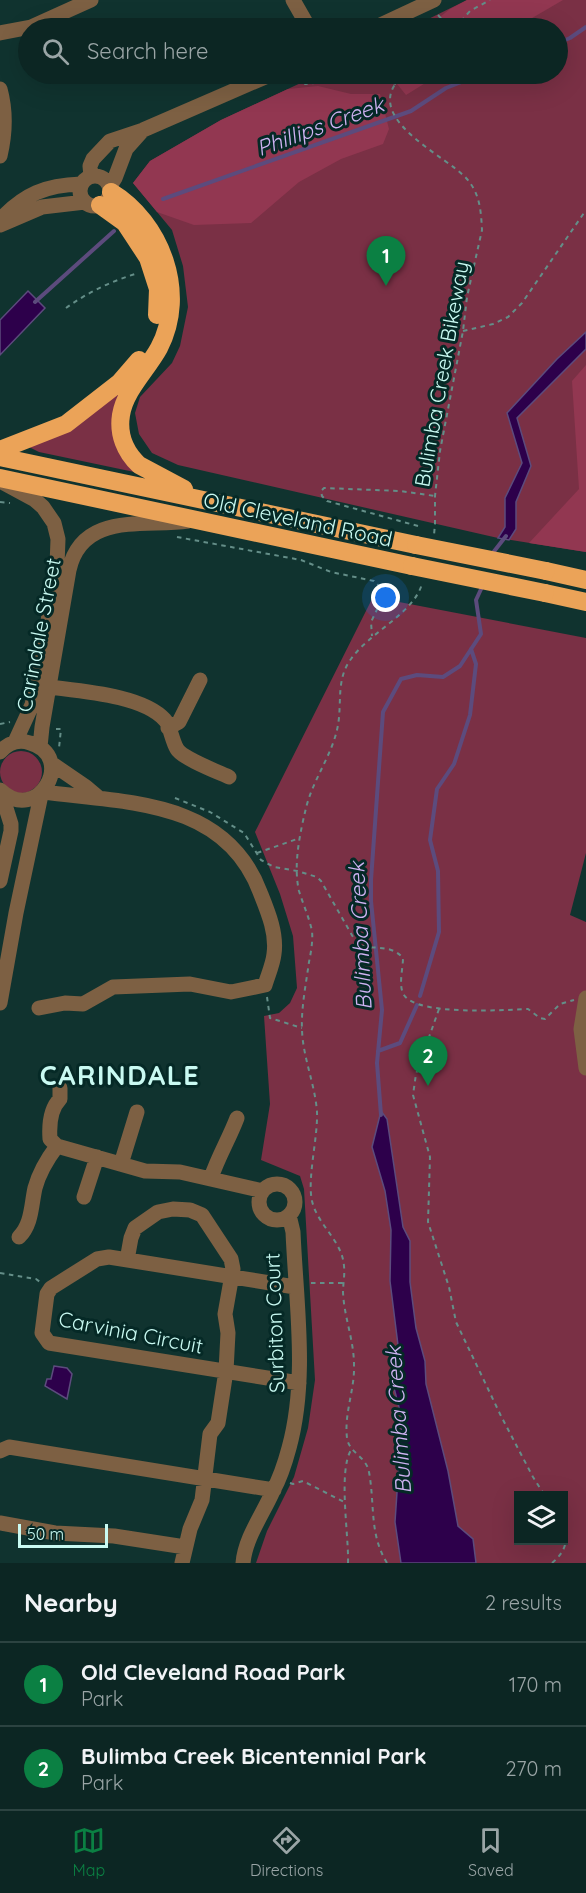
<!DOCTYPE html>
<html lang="en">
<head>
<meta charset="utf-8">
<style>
  :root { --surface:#0c2623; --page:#1a3230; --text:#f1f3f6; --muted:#9aa5a6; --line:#2c4341; --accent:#0b8043 }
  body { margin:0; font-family:Quicksand,sans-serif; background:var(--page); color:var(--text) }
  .controls { position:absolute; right:18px; bottom:18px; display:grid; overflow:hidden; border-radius:0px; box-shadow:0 6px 24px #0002 }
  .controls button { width:54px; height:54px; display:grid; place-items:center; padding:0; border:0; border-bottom:2px solid var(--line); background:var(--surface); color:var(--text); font:30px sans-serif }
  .scale { position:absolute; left:18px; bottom:15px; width:90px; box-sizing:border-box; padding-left:6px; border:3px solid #c9faf2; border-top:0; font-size:16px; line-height:21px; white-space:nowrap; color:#c9faf2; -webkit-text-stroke:4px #052926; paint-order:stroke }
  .you { position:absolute; left:386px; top:598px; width:21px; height:21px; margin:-15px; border:4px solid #fff; border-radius:50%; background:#1a73e8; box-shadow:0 0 0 9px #1a73e833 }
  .badge { display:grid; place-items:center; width:39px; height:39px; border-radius:50%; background:var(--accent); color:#fff; font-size:20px; font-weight:700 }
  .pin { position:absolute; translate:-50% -50px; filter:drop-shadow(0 2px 3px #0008) }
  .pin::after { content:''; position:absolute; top:32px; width:21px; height:18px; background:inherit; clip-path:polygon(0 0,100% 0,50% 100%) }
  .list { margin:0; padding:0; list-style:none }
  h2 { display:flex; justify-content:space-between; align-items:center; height:78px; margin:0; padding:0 24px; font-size:26px }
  h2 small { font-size:20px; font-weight:400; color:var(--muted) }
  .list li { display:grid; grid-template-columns:39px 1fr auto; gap:18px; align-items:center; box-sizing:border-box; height:84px; padding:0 24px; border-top:2px solid var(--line) }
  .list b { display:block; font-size:22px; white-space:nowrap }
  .list p { margin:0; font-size:20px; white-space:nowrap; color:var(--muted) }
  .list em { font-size:20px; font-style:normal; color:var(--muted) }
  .icon { flex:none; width:33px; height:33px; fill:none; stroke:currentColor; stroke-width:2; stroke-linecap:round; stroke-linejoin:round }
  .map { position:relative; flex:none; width:586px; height:1563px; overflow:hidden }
  .search { position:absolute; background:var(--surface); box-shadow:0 6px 24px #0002; left:18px; right:18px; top:18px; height:66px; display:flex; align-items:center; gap:15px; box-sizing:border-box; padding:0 21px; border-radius:33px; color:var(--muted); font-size:22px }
  .sheet { height:246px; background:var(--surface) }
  nav { display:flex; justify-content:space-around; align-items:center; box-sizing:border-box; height:84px; border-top:2px solid var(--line); background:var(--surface); font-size:16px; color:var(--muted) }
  nav a { display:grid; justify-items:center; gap:3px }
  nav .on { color:var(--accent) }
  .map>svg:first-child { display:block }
  .green { fill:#7a3045; fill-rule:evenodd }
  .forest { fill:#923751 }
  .water { fill:#2d004b; stroke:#5c4b7d; stroke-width:1.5 }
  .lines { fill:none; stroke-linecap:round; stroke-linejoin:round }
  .stream { stroke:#5c4b7d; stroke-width:4 }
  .path { stroke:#648e88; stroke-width:2; stroke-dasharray:4.5 4.5; stroke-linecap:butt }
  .minor { stroke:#7d6043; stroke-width:15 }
  .highway { stroke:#eba358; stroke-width:18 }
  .highway-bridge { stroke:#eba358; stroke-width:18 }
  .labels { text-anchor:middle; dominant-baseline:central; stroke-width:6; stroke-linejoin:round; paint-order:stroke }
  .street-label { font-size:21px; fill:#c9faf2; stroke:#052926 }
  .water-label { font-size:22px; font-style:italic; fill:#cfb2f2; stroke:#052926 }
  .district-label { font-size:27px; font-weight:bold; letter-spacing:1.5px; fill:#c9faf2; stroke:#052926 }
</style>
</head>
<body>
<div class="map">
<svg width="586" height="1563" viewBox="0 0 586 1563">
  <rect width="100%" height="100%" fill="#10332f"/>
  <path class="green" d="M467,0H586V552L498,538L178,465L152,453L139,434L135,413L140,397L172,363L180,346L188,307L183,266L172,230L133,183L150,161L221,120L320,74H558V28H410Z
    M115,392L122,398L139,473L39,452L27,446Z
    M373,597L586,638V853L570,915L586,922V1563H256L267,1531L294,1477L308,1428L315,1380L304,1189L300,1176L261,1160L270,1104L264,1016L279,1013L290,1003L297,988L293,936L280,894L255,832ZM518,1496H564V1540H518Z
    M0 772a21 21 0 1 1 42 0a21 21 0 1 1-42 0Z"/>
  <path class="forest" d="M467,0H563L515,28H426L450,9Z
    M389,74H440L406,95Z
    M318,86L351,94H380L389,129L383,144L341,159L299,182L251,223L194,225L157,212L133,183L150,161L221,120L288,89Z
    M586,365V552L529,543L579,489L572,381Z"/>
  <path class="water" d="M28,291L45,308L0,355V320Z
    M586,332V349L517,418L531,466L516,502V529L509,540L498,538L505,527V498L522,463L507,413L557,359Z
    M381,1111L387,1119L403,1227L410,1241V1282L416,1328L425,1361L426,1384L448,1471L458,1526L473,1539L476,1563H401L395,1522L402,1419L393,1384L398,1345L390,1281L391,1230L385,1191L372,1147Z
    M54,1366L67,1368L72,1374L67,1399L45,1386L47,1379H51Z"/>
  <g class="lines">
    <path class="stream" d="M558,43L570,38L586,27
      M163,199L411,111L446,88L482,74
      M35,302L114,231
      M492,554L506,536
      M420,996L439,932L438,871L430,840L437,789L454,764L470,715L476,664L471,649
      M378,1051L400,1043L417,1005
      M381,1115L377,1063L382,1010L371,901V880L383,712L401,679L417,675L443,677L460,666L481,634L476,600L482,587"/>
    <path class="path" d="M438,15L450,28
      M455,28L470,11L490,0
      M408,74C403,77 397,81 394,86C372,123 447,157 466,178C480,193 481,211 482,230L467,297L463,331L440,451L435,496V524L434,535
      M299,75L305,84L377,77L396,84
      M66,308C88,292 112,281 138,273
      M463,331L493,324L508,317L522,303L586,210
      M0,502L10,503
      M418,526L327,501L322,496L321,491L324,488L400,491L435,496
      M177,537L301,560L331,572L374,581L382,589L383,594L382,599L371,622L372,636
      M0,724L10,722
      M56,729H61L59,748
      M175,798L210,812L244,833L261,860L274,867L297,871L317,877L321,881L353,937L359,945C375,950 391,944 403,958C403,969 398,986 404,995C417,1016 505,1010 528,1009L540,1018L545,1019L560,1004L574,1000
      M257,853L300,838
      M267,997L270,1018L302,1028
      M439,1009L416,1074L413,1095L430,1157L428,1222L449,1287L456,1322L501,1416L533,1477L545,1496
      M0,1273L36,1279L40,1282
      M311,1283H344
      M290,1483L293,1484L303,1481L344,1502
      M348,1563C349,1536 338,1472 351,1450
      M387,1563C369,1534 375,1504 369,1472C366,1456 349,1453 347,1438C344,1413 355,1389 354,1365C354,1340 344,1317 343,1292C343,1284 345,1275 344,1266C342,1240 318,1226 312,1201C307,1178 318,1138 317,1112C315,1084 303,1058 302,1030C301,1008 306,984 309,962C311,952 313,941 312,931C309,917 303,904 299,891C293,865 300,833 306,808C313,779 333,754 338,725C342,702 336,679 351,659C370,632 413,614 422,584
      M552,1563C564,1553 569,1542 564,1527"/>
    <path class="minor" d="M293,0L309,28
      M374,28L434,0
      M0,33L31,27L91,0
      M0,89C6,111 5,135 0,156
      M80 191a15 15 0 1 1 30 0a15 15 0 1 1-30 0Z
      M91,176L90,166L93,159L110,141L143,130L272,74
      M110,186L115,178L126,149L143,130
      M0,220C24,194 46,185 81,184
      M0,225L42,207L85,202
      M0,481L35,500L43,507L54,523L58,539L57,566L41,664L32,705L15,742
      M42,686C76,691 142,694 165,720C170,725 172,741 177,749C182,758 218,772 229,777
      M168,728L179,722L200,680
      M40,747L42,727L69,570C82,512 143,527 188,521
      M0,752C8,743 19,739 30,743C77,756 38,826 0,790
      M51,763L86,787L99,798
      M0,881L11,831V824L1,792
      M586,998L581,1029L586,1068
      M0,1003L16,913L41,795
      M39,1008L65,1003L83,1004L113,987L190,984L231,992L265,985C268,975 273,964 274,954C277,933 268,912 260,892C225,799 126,803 43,792
      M60,1088V1099C50,1109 49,1125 50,1139L57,1146L145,1171L180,1172L263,1191
      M121,1164L137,1112
      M211,1178C218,1157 229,1139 237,1118
      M259 1202a18 18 0 1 1 36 0a18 18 0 1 1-36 0Z
      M84,1197L97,1157
      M19,1237C32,1224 31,1206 35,1188C39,1173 48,1158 57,1146
      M127,1260L131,1238L135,1228L158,1212L173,1209L190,1210L202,1215L231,1259L233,1269L225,1314L228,1333L226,1371L218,1423L210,1434L202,1500L190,1529L182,1563
      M295,1287L109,1257L97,1259L51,1288L47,1294L42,1333L49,1343L299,1383
      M0,1451L9,1447L274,1490
      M0,1523L55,1533L114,1536L185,1547
      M243,1563C245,1538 263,1514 273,1491C280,1478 285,1463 289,1448C308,1379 296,1303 293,1232L289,1215"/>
    <path class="highway" d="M111,192C161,222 188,293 159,348C147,370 125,390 121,415C118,434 125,452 139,465L184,489
      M100,205L125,223L148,258L158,289L157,315
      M0,450L66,424L120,382L139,360
      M0,457L416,545
      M0,478L412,566
      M546,571L586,580
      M545,593L586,602"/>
    <path class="highway-bridge" d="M416,545L546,571
      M412,566L545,593"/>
  </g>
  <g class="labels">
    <g class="street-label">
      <text transform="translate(441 374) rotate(-80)">Bulimba Creek Bikeway</text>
      <text transform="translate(298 519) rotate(12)">Old Cleveland Road</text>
      <text transform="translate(38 635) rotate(-79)">Carindale Street</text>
      <text transform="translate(274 1323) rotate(-92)">Surbiton Court</text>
      <text transform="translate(131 1332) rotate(11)">Carvinia Circuit</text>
    </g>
    <g class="water-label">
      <text transform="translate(320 126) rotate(-20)">Phillips Creek</text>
      <text transform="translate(360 936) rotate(-93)">Bulimba Creek</text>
      <text transform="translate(398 1420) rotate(-94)">Bulimba Creek</text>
    </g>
    <g class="district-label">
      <text x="120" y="1075">CARINDALE</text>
    </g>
  </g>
</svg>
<div class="controls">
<button><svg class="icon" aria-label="layers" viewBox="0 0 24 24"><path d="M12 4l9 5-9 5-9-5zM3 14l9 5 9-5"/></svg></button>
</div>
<div class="scale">50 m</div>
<div class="you"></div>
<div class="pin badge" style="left:386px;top:286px">1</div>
<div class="pin badge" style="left:428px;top:1086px">2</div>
<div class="search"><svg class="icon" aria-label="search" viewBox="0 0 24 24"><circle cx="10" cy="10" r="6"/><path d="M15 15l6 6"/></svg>Search here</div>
</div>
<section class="sheet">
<h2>Nearby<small>2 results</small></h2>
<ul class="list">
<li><span class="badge">1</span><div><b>Old Cleveland Road Park</b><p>Park</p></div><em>170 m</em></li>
<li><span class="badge">2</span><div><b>Bulimba Creek Bicentennial Park</b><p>Park</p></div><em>270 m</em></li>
</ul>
</section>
<nav>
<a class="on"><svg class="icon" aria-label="map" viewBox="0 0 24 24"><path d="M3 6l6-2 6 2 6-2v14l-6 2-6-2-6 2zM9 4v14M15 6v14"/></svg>Map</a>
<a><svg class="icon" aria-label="directions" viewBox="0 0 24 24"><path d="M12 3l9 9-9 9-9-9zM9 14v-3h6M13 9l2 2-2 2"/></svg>Directions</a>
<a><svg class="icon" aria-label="saved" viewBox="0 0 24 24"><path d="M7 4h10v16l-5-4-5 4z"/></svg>Saved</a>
</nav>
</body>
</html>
